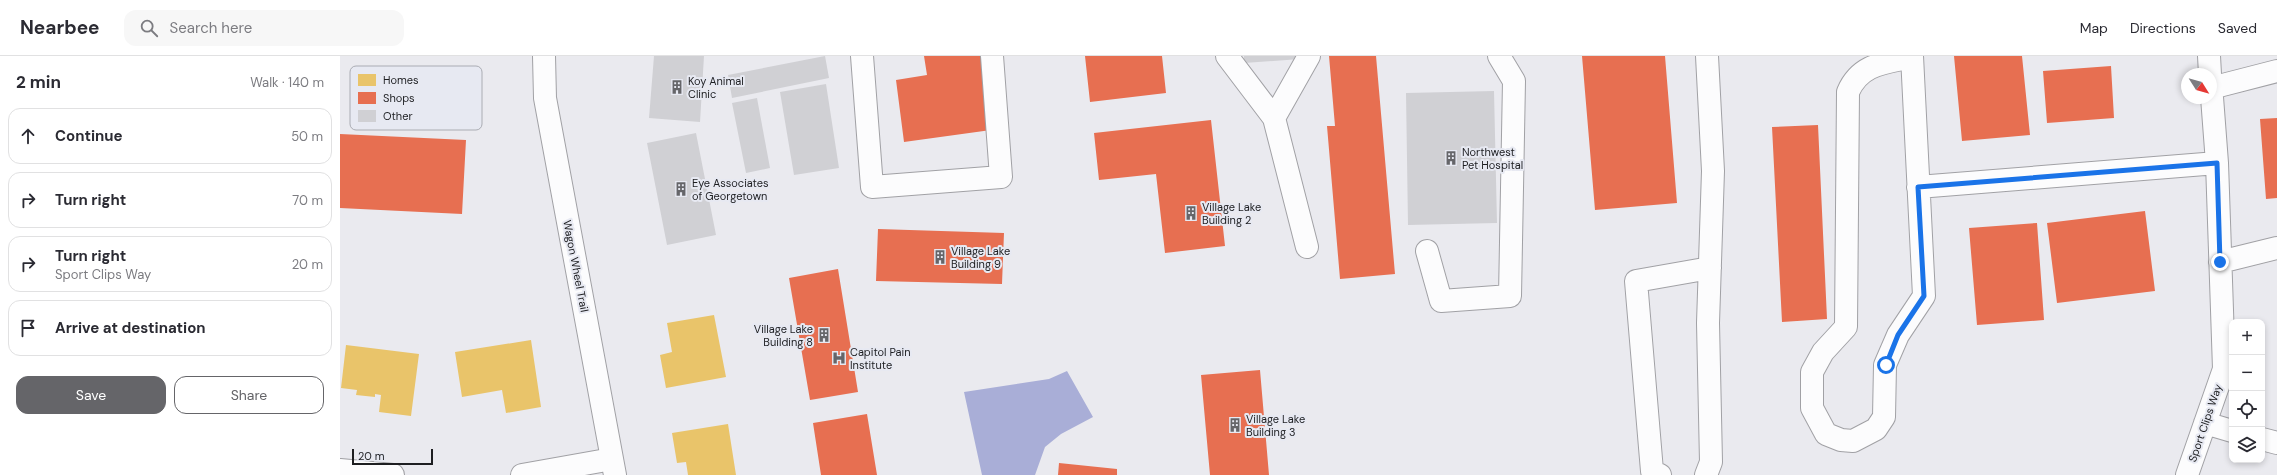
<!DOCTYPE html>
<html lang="en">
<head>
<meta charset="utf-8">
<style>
  :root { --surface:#fff; --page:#f7f7f7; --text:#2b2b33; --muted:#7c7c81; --line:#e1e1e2; --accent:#656569 }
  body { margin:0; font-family:"DM Sans",sans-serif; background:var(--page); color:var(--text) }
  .controls { position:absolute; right:12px; bottom:12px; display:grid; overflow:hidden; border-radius:8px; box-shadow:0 2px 6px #0003 }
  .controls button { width:36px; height:36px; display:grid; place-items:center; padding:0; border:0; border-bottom:1px solid var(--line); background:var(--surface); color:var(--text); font:20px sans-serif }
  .compass { position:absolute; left:1841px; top:12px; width:36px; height:36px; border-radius:50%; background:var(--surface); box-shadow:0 2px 6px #0003; rotate:127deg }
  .scale { position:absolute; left:12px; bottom:10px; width:81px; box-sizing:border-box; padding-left:4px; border:2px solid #1d1e21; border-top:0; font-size:11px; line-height:14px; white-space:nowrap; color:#1d1e21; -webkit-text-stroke:3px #e7e9f2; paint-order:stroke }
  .stop { position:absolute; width:12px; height:12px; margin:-9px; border:3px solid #1a73e8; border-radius:50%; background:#fff }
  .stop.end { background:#1a73e8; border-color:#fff; box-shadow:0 1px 4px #0008 }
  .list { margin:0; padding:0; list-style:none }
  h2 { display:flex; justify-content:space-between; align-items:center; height:52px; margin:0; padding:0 16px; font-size:17px }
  h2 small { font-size:13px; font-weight:400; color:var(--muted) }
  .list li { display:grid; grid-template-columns:26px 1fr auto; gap:12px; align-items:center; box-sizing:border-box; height:56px; margin:0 8px 8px; padding:0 8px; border:1px solid var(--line); border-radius:12px }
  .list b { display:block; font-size:15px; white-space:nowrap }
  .list p { margin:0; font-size:13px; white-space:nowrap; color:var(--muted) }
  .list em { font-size:13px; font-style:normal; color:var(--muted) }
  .actions { display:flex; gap:8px; padding:12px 16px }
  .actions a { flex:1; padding:9px 0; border:1px solid var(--accent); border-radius:12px; text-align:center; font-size:14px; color:var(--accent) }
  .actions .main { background:var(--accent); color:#fff }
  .icon { flex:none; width:22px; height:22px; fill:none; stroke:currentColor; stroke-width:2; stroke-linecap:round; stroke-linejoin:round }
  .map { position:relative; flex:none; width:1937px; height:419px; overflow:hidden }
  header { display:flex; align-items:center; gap:24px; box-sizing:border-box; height:56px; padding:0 20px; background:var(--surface); border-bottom:1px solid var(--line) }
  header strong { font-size:19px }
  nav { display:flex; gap:22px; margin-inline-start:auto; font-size:14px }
  .search { width:280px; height:36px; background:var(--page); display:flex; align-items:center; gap:10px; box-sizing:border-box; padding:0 14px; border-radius:12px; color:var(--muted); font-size:15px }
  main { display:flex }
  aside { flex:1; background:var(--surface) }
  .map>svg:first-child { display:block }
  .water { fill:#a9aed7 }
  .homes { fill:#e9c46a }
  .shops { fill:#e76f51 }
  .building { fill:#d0d0d4 }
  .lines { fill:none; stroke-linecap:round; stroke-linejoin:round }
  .minor-casing { stroke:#a1a1a5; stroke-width:24 }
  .minor { stroke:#fcfcfd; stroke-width:22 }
  .route { stroke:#1a73e8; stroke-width:5 }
  .labels { text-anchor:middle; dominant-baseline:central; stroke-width:4; stroke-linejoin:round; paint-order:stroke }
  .poi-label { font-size:11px; fill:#1d1e21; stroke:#e7e9f2; text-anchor:start }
  .street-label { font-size:11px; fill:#1d1e21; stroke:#e7e9f2 }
  .key { fill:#e7e9f2; stroke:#aaacb3; stroke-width:1 }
  .key-label { font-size:11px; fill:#1d1e21 }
</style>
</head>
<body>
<header>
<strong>Nearbee</strong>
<div class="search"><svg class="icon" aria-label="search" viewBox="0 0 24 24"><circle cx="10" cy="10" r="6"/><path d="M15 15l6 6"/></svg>Search here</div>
<nav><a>Map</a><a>Directions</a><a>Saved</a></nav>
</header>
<main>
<aside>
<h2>2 min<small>Walk · 140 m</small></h2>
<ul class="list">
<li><svg class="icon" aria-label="ahead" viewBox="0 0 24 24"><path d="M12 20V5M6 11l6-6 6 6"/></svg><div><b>Continue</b></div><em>50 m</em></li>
<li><svg class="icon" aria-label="right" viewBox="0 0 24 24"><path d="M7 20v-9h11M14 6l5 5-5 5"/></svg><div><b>Turn right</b></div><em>70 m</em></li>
<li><svg class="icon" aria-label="right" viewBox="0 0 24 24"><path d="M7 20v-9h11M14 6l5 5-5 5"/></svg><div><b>Turn right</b><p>Sport Clips Way</p></div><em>20 m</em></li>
<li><svg class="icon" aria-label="arrive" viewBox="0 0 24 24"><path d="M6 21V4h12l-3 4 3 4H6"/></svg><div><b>Arrive at destination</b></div></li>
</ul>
<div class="actions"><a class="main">Save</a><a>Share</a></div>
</aside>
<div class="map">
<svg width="1937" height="419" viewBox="0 0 1937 419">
  <rect width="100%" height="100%" fill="#eaeaef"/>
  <path class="water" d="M727,315L753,361L721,378L705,391L695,419H642L624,336L709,323Z"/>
  <path class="homes" d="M374,259L386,321L326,332L320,299L332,296L327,267Z
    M191,284L201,351L166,357L162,334L122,341L115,296Z
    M6,289L79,298L71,360L39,356L41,339L35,338V341L16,339L17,334L1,332Z
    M388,368L396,419H348L346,406L337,407L332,377Z"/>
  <path class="shops" d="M584,0H641L651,74L564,86L556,24L587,19Z
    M745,0H822L826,37L750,46Z
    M989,0H1036L1055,218L1000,223L987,70H995Z
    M1242,0H1325L1337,147L1255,154Z
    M1614,0H1682L1690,79L1622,85Z
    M1771,10L1774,62L1707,67L1703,15Z
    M1937,62V142L1926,143L1920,63Z
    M871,64L885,190L825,197L816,118L759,124L754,77Z
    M1478,69L1487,263L1442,266L1432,71Z
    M0,78L126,84L122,158L0,152Z
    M1805,155L1815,235L1717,247L1707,167Z
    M1697,167L1704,264L1637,269L1629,172Z
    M538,173L664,177L662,228L536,225Z
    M498,213L518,336L470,344L449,222Z
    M920,314L929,419H870L861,319Z
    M527,358L537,419H481L473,367Z
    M719,407L777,413V419H718Z"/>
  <path class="building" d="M314,0H364L360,66L309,62Z
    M485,0L489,22L392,42L388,19Z
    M904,0H959L960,3L904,7Z
    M486,28L499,112L454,119L440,36Z
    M1154,35L1157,167L1068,169L1066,37Z
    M417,42L430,112L406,117L392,47Z
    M356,77L376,179L327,189L307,87Z"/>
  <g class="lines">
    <defs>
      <path id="minor" d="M204,0L205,42L275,419
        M522,0L532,131L661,121L652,0
        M887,0L934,62
        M1572,0L1584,240L1558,279L1545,309L1544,361L1536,373L1513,385L1501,384L1486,378L1472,352V316L1483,296L1506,271L1508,36C1520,8 1544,7 1572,1
        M1869,0L1870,18
        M1871,32L1937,15
        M1578,131L1877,107
        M967,191L934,62L969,0
        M1087,195L1101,245L1170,240L1174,25L1159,0
        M1880,206L1937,192
        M1865,367L1892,375
        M1922,383L1937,387
        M0,414L53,419
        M182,419L272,403
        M1320,419L1312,415L1296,225L1370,212
        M1366,419L1371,406L1368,267L1373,115L1367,0
        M1847,419L1884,313L1877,107L1871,28"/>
    </defs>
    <use href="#minor" class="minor-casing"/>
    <use href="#minor" class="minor"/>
  </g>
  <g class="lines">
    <path class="route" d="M1546,309L1558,279L1584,240L1578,131L1877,107L1880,206"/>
  </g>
  <defs>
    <symbol id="building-bare" viewBox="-9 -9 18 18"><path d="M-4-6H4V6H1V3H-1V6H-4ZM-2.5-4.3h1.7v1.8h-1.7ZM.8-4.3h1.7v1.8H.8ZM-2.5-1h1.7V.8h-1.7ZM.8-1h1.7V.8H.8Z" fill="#656569" stroke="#e7e9f2" stroke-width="2.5" paint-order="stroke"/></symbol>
    <symbol id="hospital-bare" viewBox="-9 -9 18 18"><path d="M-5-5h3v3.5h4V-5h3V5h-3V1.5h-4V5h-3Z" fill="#656569" stroke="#e7e9f2" stroke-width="2.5" paint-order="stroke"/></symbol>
  </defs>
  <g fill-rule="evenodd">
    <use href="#building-bare" x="327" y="21" width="20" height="20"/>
    <use href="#building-bare" x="1101" y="92" width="20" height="20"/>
    <use href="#building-bare" x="331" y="123" width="20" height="20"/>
    <use href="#building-bare" x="841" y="147" width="20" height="20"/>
    <use href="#building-bare" x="590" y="191" width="20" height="20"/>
    <use href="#building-bare" x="474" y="269" width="20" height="20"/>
    <use href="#hospital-bare" x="489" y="292" width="20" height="20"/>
    <use href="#building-bare" x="885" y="359" width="20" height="20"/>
  </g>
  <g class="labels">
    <g class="poi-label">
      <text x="348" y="25">Koy Animal<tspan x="348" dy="13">Clinic</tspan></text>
      <text x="1122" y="96">Northwest<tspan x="1122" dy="13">Pet Hospital</tspan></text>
      <text x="352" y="127">Eye Associates<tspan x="352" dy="13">of Georgetown</tspan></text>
      <text x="862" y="151">Village Lake<tspan x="862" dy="13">Building 2</tspan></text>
      <text x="611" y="195">Village Lake<tspan x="611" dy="13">Building 9</tspan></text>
      <text x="473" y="273" text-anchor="end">Village Lake<tspan x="473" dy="13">Building 8</tspan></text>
      <text x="510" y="296">Capitol Pain<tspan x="510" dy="13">Institute</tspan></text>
      <text x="906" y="363">Village Lake<tspan x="906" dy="13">Building 3</tspan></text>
    </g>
    <g class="street-label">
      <text transform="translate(236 210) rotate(79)">Wagon Wheel Trail</text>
      <text transform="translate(1865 367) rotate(-71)">Sport Clips Way</text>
    </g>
  </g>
  <rect x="10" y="10" width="132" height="64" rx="6" class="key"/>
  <rect x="18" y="18" width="18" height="12" fill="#e9c46a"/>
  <rect x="18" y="36" width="18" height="12" fill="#e76f51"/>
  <rect x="18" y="54" width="18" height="12" fill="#d0d0d4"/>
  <g class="key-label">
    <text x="43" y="28">Homes</text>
    <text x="43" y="46">Shops</text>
    <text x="43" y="64">Other</text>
  </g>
</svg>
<div class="controls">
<button>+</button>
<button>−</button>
<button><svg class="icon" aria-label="locate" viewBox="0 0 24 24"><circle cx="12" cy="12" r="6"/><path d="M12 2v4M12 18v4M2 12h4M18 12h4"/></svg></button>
<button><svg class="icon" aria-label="layers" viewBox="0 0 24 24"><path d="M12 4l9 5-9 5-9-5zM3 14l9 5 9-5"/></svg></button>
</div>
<svg class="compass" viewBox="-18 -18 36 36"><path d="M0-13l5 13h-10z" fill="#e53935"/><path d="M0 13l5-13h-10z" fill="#7c7c81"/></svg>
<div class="scale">20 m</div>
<div class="stop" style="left:1546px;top:309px"></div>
<div class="stop end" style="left:1880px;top:206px"></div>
</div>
</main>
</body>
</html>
